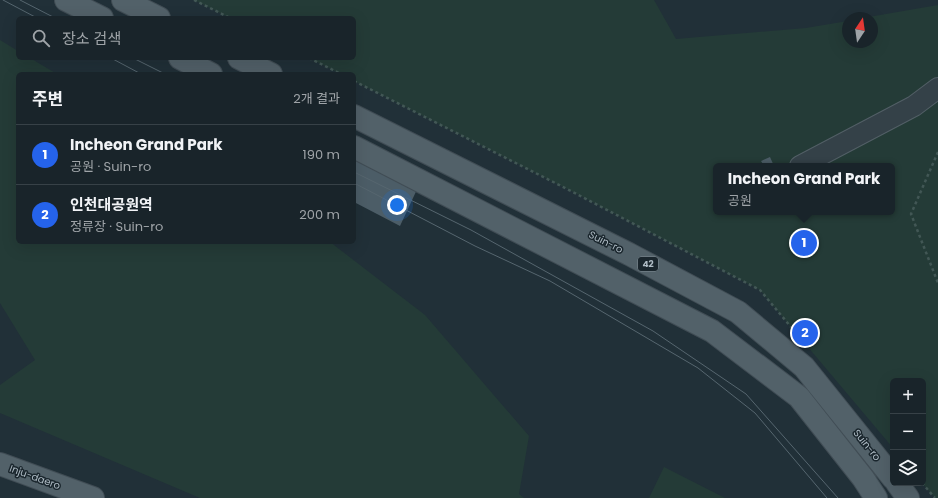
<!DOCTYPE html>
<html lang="ko">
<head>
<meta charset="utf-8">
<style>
  :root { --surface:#19242a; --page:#263036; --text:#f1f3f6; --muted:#9fa4a8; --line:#374147; --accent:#2563eb }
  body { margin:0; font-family:Poppins,"Noto Sans KR",sans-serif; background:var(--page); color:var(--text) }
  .controls { position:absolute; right:12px; bottom:12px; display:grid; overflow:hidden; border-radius:6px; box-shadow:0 4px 16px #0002 }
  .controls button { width:36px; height:36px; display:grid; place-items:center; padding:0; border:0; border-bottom:1px solid var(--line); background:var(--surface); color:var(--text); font:20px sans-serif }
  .compass { position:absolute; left:842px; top:12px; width:36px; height:36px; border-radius:50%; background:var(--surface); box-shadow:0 4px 16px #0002; rotate:13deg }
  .you { position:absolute; left:397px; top:205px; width:14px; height:14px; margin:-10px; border:3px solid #fff; border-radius:50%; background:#1a73e8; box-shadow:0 0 0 6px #1a73e833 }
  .badge { display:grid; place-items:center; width:26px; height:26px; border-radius:50%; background:var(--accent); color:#fff; font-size:13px; font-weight:700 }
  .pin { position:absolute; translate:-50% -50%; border:2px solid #fff; box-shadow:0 1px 4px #0006 }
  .popup { position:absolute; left:713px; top:163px; width:182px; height:52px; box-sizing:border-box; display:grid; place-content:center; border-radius:6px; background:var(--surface); filter:drop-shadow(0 1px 3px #0005); font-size:13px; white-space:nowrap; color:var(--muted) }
  .popup b { font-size:15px; color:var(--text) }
  .popup::after { content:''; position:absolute; left:50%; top:100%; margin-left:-8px; border:8px solid transparent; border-top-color:var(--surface) }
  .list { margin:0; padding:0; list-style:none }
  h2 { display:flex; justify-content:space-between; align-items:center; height:52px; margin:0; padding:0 16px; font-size:17px }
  h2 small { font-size:13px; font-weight:400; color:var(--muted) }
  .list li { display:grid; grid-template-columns:26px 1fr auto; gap:12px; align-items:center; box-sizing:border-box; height:60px; padding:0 16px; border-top:1px solid var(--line) }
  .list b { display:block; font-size:15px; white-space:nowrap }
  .list p { margin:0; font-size:13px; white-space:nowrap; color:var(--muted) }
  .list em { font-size:13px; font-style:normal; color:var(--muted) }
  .icon { flex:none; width:22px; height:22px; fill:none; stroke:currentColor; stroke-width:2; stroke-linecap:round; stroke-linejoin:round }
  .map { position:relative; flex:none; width:938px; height:498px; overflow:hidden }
  .search { position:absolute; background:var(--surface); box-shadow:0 4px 16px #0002; left:16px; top:16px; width:340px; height:44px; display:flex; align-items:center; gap:10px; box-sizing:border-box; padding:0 14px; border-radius:6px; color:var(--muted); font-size:15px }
  .panel { position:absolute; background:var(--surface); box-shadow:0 4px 16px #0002; left:16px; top:72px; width:340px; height:172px; border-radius:6px }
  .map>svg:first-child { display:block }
  .green { fill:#243b37; fill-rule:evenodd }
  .building { fill:#4c5d67 }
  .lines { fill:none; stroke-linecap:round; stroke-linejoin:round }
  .minor-casing { stroke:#525f66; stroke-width:22 }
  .major-casing { stroke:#414d55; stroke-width:24 }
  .path { stroke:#425755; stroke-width:2.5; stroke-dasharray:3 3; stroke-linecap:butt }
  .minor { stroke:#344148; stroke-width:20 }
  .major { stroke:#526169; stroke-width:22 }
  .tram { stroke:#56666f; stroke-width:1 }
  .labels { text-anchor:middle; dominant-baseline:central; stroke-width:3; stroke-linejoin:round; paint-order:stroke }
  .shield { fill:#1a262d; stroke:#828f97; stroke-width:1 }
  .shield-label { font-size:9px; font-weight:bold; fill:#afbcc5 }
  .street-label { font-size:10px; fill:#afbcc5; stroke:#1a262d }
</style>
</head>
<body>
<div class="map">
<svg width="938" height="498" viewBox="0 0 938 498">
  <rect width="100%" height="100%" fill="#213038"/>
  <path class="green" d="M194,0H654L676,39L806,28L848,21V42H872V18H863L938,5V498H935L922,483L923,381H893V448L760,290L581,196L354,81V74H341L309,58H354V18H230ZM716,166H892V212H716Z
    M0,40L18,51V58H30L57,74H18V242H330L425,315L529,436L519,494L524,498H200L0,413V385L35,360L0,303Z
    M664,467L725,498H649Z"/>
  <path class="building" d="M354,150L420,183L400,226L354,202Z
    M770,157L774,166H764L761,161Z"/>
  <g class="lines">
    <defs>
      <path id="minor" d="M800,166L914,106L938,88"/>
      <path id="major" d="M66,0L102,18
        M123,0L159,18
        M180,58L211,74
        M239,58L271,74
        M354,116L629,254L738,312L804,367L893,478
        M354,147L712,331L799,397L863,478L876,498
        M0,464L93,498
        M897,483L908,498"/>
    </defs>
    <use href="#minor" class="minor-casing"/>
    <use href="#major" class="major-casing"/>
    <path class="path" d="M194,0L230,18
      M309,58L341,74
      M354,81L567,189L760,290L801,339
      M938,152L911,214L938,283
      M922,483L935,498"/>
    <use href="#minor" class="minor"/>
    <use href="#major" class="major"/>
    <path class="tram" d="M3,0L37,18
      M20,0L55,18
      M111,58L141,74
      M133,58L165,74
      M354,172L471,230L653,331L746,394L838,498
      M354,183L475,246L550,281L698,368L755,413L827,498"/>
  </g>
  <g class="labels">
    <rect class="shield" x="638" y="257" width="20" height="14" rx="3"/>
    <g class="shield-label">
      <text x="648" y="264">42</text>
    </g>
    <g class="street-label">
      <text transform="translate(606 242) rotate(27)">Suin-ro</text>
      <text transform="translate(867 445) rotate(51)">Suin-ro</text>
      <text transform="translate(35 477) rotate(20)">Inju-daero</text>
    </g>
  </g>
</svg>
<div class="controls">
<button>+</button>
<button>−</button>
<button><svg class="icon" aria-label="layers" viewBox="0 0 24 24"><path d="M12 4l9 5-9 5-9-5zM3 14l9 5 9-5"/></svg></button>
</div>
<svg class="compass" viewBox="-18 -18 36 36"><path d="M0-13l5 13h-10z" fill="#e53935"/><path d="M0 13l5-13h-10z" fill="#9fa4a8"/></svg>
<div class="you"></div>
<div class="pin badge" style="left:804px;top:243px">1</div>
<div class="popup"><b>Incheon Grand Park</b>공원</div>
<div class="pin badge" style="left:805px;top:333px">2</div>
<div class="search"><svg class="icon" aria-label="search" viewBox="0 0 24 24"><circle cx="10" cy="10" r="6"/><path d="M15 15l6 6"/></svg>장소 검색</div>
<section class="panel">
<h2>주변<small>2개 결과</small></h2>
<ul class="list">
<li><span class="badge">1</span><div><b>Incheon Grand Park</b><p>공원 · Suin-ro</p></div><em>190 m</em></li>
<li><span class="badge">2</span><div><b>인천대공원역</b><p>정류장 · Suin-ro</p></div><em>200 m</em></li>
</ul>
</section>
</div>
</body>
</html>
